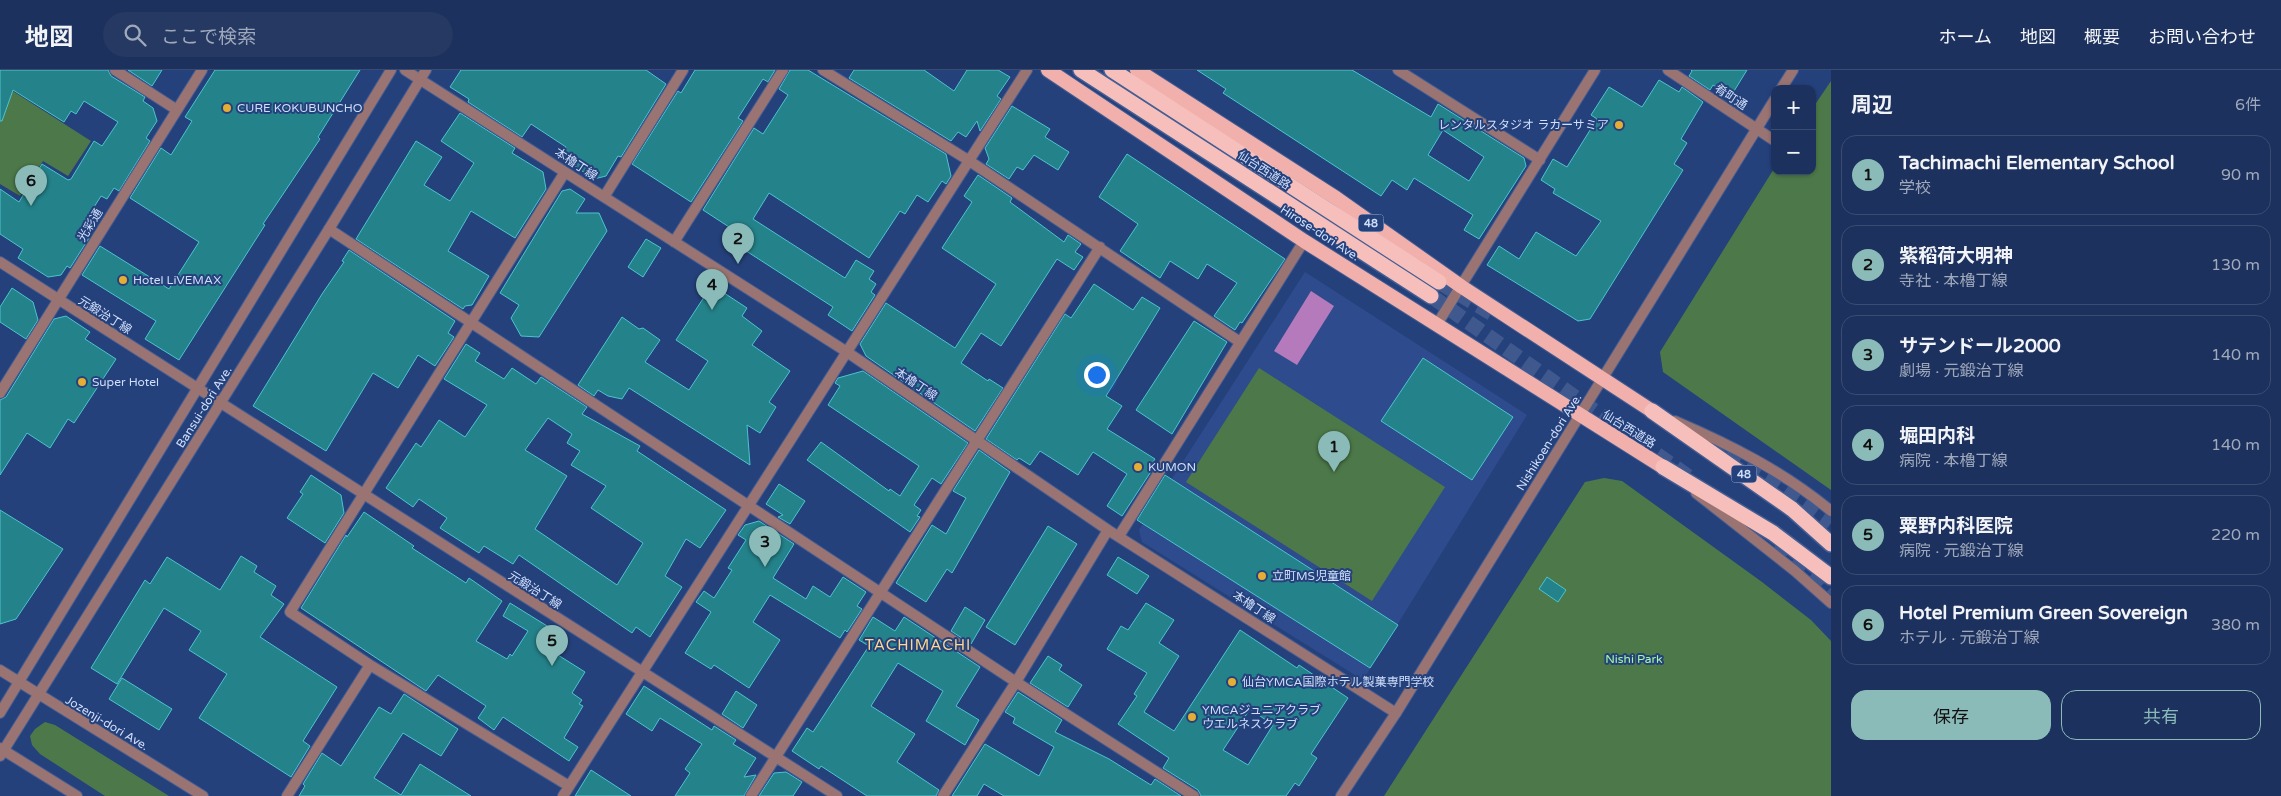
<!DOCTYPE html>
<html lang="ja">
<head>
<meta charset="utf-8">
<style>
  :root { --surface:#1c315d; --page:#253963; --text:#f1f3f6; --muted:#a0a9bc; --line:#3a4c72; --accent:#8bbbb9 }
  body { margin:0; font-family:"Varela Round","Noto Sans JP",sans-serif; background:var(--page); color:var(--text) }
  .controls { position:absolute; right:15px; top:15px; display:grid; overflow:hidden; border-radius:10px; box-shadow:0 1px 4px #0004 }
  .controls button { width:45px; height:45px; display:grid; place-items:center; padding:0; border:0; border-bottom:1px solid var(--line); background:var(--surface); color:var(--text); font:25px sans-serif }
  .you { position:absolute; left:1096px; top:304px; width:18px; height:18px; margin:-12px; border:4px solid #fff; border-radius:50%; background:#1a73e8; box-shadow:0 0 0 8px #1a73e833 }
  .badge { display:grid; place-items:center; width:32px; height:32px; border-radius:50%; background:var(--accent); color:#111; font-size:16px; font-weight:700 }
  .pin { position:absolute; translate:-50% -41px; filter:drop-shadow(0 1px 2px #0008) }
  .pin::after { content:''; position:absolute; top:26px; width:18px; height:15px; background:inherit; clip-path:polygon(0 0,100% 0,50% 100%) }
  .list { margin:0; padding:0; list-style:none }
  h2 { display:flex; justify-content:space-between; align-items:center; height:65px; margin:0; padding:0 20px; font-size:21px }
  h2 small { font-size:16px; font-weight:400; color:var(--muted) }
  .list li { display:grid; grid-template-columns:32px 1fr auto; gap:15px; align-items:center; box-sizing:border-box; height:80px; margin:0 10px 10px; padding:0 10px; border:1px solid var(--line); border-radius:15px }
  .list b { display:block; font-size:19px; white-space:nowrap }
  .list p { margin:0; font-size:16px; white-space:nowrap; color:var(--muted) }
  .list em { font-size:16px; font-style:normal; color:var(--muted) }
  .actions { display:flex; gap:10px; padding:15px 20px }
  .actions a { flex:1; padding:11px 0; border:1px solid var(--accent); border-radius:15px; text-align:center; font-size:18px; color:var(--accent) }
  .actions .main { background:var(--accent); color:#111 }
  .icon { flex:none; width:28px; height:28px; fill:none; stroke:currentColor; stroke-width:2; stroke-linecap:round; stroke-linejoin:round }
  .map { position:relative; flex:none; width:1831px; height:726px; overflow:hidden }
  header { display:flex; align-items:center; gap:30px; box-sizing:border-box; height:70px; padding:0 25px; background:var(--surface); border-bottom:1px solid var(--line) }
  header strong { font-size:24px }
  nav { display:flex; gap:28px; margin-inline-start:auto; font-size:18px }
  .search { width:350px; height:45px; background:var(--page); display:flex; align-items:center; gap:12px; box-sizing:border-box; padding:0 18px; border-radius:28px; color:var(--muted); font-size:19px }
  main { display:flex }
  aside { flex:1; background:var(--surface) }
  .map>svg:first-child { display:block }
  .built { fill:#2e4c8d }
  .green { fill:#4d794a }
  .water { fill:#b47abb }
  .building { fill:#24828a; stroke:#4cc4ce; fill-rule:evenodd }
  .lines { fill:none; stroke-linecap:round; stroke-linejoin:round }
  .motorway-tunnel { stroke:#3f598f; stroke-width:15; stroke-dasharray:15 8; stroke-linecap:butt }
  .minor-casing { stroke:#445d93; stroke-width:12 }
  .tertiary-casing { stroke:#445d93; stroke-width:12 }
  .trunk-casing { stroke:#445d93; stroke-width:16 }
  .motorway-casing { stroke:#445d93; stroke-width:18 }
  .minor { stroke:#9a7472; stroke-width:10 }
  .tertiary { stroke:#9a7472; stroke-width:10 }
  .trunk { stroke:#f2b0ac; stroke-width:14 }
  .motorway { stroke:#f6bfbb; stroke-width:15 }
  .poi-dot { fill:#e4ae35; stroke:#25417c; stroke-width:2 }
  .labels { text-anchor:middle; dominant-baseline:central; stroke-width:4; stroke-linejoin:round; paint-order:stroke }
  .shield { fill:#25417c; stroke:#9db0d5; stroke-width:1 }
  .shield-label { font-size:11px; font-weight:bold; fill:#d0dffb }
  .street-label { font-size:12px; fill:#d0dffb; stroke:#25417c }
  .poi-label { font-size:12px; fill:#d0dffb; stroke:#25417c; text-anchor:start }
  .park-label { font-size:12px; fill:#a5f9a1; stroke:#25417c }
  .quarter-label { font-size:15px; letter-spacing:1px; fill:#fcd78e; stroke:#25417c }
</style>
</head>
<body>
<header>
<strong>地図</strong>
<div class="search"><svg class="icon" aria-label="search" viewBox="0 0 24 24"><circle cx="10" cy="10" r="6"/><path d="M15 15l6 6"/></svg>ここで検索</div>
<nav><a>ホーム</a><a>地図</a><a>概要</a><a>お問い合わせ</a></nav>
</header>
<main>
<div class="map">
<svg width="1831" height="726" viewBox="0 0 1831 726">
  <rect width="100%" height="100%" fill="#25417c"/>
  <path class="built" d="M1305,202L1527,345L1363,610L1142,472L1139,460Z"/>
  <path class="green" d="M1831,11V420L1663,302L1660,282L1775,97V101H1812V39Z
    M0,13L91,71L68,106L43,91L20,126L0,114Z
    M1259,298L1445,417L1372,531L1186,412Z
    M1604,408L1622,411L1762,512L1811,550L1831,571V726H1384L1585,412Z
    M45,652L55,655L169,726H105L40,684L32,675L30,666L35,659Z"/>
  <path class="water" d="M1311,221L1334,236L1297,295L1274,281Z"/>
  <path class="building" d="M0,0H108L111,6L145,27L143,31L153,38L157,51L146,68L150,71L119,121L114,118L107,129L101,126L84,153L87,156L82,164L89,168L70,198L67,196L61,205L48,207L18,188L23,179L0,164V119L19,132L42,94L68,110L71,109L94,71L102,76L118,52L84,31L76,44L71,41L64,52L13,20L2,51H0Z
    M128,0H162L152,16Z
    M215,0H360L318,67L320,69L263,154L265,155L179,290L145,269L156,251L82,205L100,176L169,219L199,172L130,128L161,78L171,85L192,51L185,47Z
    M461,0H646L666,14L621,87L618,86L606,106L594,109L560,86L566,77L531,54L522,67L468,32L469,29L450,17Z
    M695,0H775L768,12L763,9L738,48L743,51L691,132L632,94L678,21L681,23Z
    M790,0H808L946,84L951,106L946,114L942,111L928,132L917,125L905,144L900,141L869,188L769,123L753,149L845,208L856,190L874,201L869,209L876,214L871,222L875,225L852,261L828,245L833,237L740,177L746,168L703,140L754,58L763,64L788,25L779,19Z
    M854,0H924L954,21L967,0H998L1010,7L997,26L1001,29L980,61L977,51L966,67L958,62L951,71L849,8Z
    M1197,0H1352L1431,47L1438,34L1524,88L1526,96L1479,169L1464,160L1473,145L1414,108L1407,120L1392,110L1381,126L1223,23L1226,19ZM1443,60L1484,87L1469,111L1428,85Z
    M1691,0H1747L1731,26L1713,15L1710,20L1689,6L1692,1Z
    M1659,10L1679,22L1682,17L1703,32L1681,69L1687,73L1674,94L1683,100L1590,249L1578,251L1487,195L1499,176L1519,189L1536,162L1576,186L1601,151L1553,123L1555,119L1541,110L1553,89L1567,97L1597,49L1591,45L1609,17L1642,37Z
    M1012,36L1050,59L1045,67L1069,82L1058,100L1034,85L1023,100L1017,97L1009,109L986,94L989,89L985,78Z
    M460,43L515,78L512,83L543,102L546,119L515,168L471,141L448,181L489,206L472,235L465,236L463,239L356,169L416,71L442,87L424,115L450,131L474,93L441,71Z
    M1127,84L1285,189L1242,253L1240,252L1235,260L1214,246L1237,213L1207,194L1198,209L1170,191L1160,208L1120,181L1138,154L1099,127Z
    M978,105L1012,128L1010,132L1064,172L1068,165L1081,174L1075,182L1083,187L1074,200L1057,189L1001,276L981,263L961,293L988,311L989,309L1003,318L975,361L866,286L860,274L886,233L955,278L996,214L942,178L972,132L964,126Z
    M570,119L585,129L576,143H599L607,161L539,267L521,266L511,248L519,235L500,223L562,121Z
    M646,169L661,178L643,207L628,197Z
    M349,180L455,251L448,263L454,267L435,296L418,285L398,318L373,303L326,381L253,336L322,224L344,192L342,191Z
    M1094,214L1133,240L1142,227L1160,238L1106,326L1122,336L1107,359L1155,389L1151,395L1154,397L1122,446L1107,436L1127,404L1093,382L1078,405L1040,381L1030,395L1019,388L1017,390L986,369L1065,244L1071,248Z
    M712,215L747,238L742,246L762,261L752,275L790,301L769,332L776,337L760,363L747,355L750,395L629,318L622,329L608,326L598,320L594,326L578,315L622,247L639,259L643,258L660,270L645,292L689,320L708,291L676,270Z
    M12,218L33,232L38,250L26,269L0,252V237Z
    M66,246L90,262L85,269L116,289L74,353L68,349L50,378L27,363L0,405V330L6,327L54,249Z
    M1194,251L1227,272L1172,364L1136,340Z
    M466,274L480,283L475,291L504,309L512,298L536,314L541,307L587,337L582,344L640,376L637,381L726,440L700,478L686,469L665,506L682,517L650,567L636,557L632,563L519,485L513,494L484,476L479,483L440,458L447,448L419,429L413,437L386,418L416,373L421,377L439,350L465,367L487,335L444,309ZM548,348L572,364L567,373L580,381L571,395L606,416L591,438L643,473L617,515L535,459L567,406L525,380Z
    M1423,288L1513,347L1472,410L1381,351Z
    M863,301L968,373L941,414L932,408L914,435L921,440L917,446L920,447L910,462L807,390L821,372L889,421L890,419L900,426L919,396L828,335L840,316L835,313L838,308Z
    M979,380L1010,402L952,503L947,499L926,532L896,513L932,455L946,464L966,428L953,421Z
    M311,405L341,425L344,443L325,473L287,448L303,424L300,422Z
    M1165,405L1398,555L1370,598L1137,450Z
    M779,414L805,431L790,454L778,447L783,445L766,434Z
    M0,440L63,479L16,549L0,554Z
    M364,442L414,476L412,478L466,513L469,508L502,531L476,571L507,589L510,584L512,586L528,561L503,546L510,533L552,559L542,575L585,602L572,623L582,630L579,634L583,636L564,668L578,677L569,691L503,647L494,660L478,648L486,636L438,605L426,621L301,538L346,465L347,467Z
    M759,451L794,474L773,508L806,529L813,516L830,527L843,507L866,522L857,536L862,539L847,562L845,560L840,568L770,525L753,552L780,570L749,618L714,595L711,599L685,583L711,542L696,532L704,521L714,528L732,500L728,498L746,470L738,465L745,455Z
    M1048,456L1077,474L1015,575L986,557Z
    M241,486L257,496L254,502L276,516L271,525L284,534L260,567L337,617L303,671L310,676L291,707L199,648L227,604L189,580L201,561L164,538L117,614L91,598L145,510L150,514L167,487L220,520Z
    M1118,487L1149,506L1137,524L1107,505Z
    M1547,507L1566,520L1558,532L1539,519Z
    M1146,533L1174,550L1159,573L1179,586L1144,642L1174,661L1240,560L1297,598L1299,595L1348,628L1311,684L1317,688L1299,716L1295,713L1286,726H1201L1198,720L1163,698L1169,688L1118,654L1137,626L1134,624L1147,603L1107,579L1121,556L1128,560ZM1250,639L1273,655L1248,695L1223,680Z
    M965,537L985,550L971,574L951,561Z
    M873,547L895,561L904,547L980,597L956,636L979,650L965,675L926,651L943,621L898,593L871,636L915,664L897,692L939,720L936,726H867L821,696L819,699L792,681L807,658L813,662L869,576L859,570Z
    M1048,586L1062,595L1059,600L1082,615L1068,637L1030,613Z
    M122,608L172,639L159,660L109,629Z
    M644,616L712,660L714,656L736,670L733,674L756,688L744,707L756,705L744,726H675L690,703L685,699L702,674L660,648L652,661L626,644Z
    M736,621L757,635L743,658L722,644Z
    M1018,622L1062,650L1055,662L1109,689L1151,715L1155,709L1181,726H1004L984,714L977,726H952L985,674L1039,706L1054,677L1013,653L1015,648L1005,642Z
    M404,624L458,659L441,686L403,663L374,708L401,725L420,694L471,726H299L305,716L303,714L322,683L341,696L379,637L391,644Z
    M591,700L631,726H575Z
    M786,702L802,712L793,726H759L774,703Z"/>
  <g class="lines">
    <path class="motorway-tunnel" d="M1439,212L1496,246
      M1431,226L1689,407
      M1707,372L1775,413L1831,453
      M1777,474L1831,524"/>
    <defs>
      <path id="minor" d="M115,0L177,40
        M405,0L847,282L1108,460L1396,643
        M823,0L968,90L1240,272
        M1398,0L1540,90
        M1668,0L1775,71
        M565,102L290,542L370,595L569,716
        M604,127L683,0
        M329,159L1016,612L1194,726
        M674,172L783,0
        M0,192L837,726
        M1436,256L1595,0
        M0,323L202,0
        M1119,466L1304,171
        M287,726L370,595
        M563,726L1027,0
        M751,726L1100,177
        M943,726L1016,612L1108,460"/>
      <path id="tertiary" d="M1781,19L1793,0
        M1675,351C1731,375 1784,402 1831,441
        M1696,423L1795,501L1831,533
        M0,600L203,726
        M0,643L391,0
        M0,678L77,726
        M0,686L329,159L426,0
        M1341,726L1396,643L1775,29"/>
      <path id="trunk" d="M1048,0L1304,171L1663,397
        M1137,0L1336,128L1462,217L1652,341"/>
      <path id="motorway" d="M1081,0L1431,226
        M1112,0L1439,212
        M1652,341L1792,439L1831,474
        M1663,397L1773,463L1831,507"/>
    </defs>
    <use href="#minor" class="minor-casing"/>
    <use href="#tertiary" class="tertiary-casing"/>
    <use href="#trunk" class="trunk-casing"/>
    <use href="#motorway" class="motorway-casing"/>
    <use href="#minor" class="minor"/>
    <use href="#tertiary" class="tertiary"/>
    <use href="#trunk" class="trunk"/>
    <use href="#motorway" class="motorway"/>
  </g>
  <g class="poi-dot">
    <circle cx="227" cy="38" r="5"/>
    <circle cx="1619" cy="55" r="5"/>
    <circle cx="123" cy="210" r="5"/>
    <circle cx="82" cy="312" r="5"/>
    <circle cx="1138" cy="397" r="5"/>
    <circle cx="1262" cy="506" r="5"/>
    <circle cx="1232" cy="612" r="5"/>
    <circle cx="1192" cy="647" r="5"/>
  </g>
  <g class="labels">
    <g class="shield">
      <rect x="1358.5" y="144.5" width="25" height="17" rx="4"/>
      <rect x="1731.5" y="395.5" width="25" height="17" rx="4"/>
    </g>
    <g class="shield-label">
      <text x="1371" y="153">48</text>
      <text x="1744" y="404">48</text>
    </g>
    <g class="street-label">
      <text transform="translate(1731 27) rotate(33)">肴町通</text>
      <text transform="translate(576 94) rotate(33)">本櫓丁線</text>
      <text transform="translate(1264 100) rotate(33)">仙台西道路</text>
      <text transform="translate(90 155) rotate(-58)">光彩通</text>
      <text transform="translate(1320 163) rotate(33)">Hirose-dori Ave.</text>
      <text transform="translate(105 245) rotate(32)">元鍛治丁線</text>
      <text transform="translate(916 314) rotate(34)">本櫓丁線</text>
      <text transform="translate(204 337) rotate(-58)">Bansui-dori Ave.</text>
      <text transform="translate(1629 359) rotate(32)">仙台西道路</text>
      <text transform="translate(1549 372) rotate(-58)">Nishikoen-dori Ave.</text>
      <text transform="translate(535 520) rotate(32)">元鍛治丁線</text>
      <text transform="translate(1254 537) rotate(33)">本櫓丁線</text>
      <text transform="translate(107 653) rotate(31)">Jozenji-dori Ave.</text>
    </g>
    <g class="poi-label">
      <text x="237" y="38">CURE KOKUBUNCHO</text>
      <text x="1609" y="55" text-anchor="end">レンタルスタジオ ラカーサミア</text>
      <text x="133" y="210">Hotel LiVEMAX</text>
      <text x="92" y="312">Super Hotel</text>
      <text x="1148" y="397">KUMON</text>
      <text x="1272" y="506">立町MS児童館</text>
      <text x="1242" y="612">仙台YMCA国際ホテル製菓専門学校</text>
      <text x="1202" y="640">YMCAジュニアクラブ<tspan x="1202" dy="14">ウエルネスクラブ</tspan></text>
    </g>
    <g class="park-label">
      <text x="1634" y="589">Nishi Park</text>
    </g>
    <g class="quarter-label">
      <text x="918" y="575">TACHIMACHI</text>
    </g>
  </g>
</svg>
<div class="controls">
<button>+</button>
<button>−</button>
</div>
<div class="you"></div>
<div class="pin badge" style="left:1334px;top:402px">1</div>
<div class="pin badge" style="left:738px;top:194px">2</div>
<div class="pin badge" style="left:765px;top:497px">3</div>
<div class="pin badge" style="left:712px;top:240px">4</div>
<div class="pin badge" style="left:552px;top:596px">5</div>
<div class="pin badge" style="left:31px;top:136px">6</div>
</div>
<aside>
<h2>周辺<small>6件</small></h2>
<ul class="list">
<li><span class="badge">1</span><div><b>Tachimachi Elementary School</b><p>学校</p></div><em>90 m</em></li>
<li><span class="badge">2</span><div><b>紫稻荷大明神</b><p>寺社 · 本櫓丁線</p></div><em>130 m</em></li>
<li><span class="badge">3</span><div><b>サテンドール2000</b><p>劇場 · 元鍛治丁線</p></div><em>140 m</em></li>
<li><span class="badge">4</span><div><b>堀田内科</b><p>病院 · 本櫓丁線</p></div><em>140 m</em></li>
<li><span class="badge">5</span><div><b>粟野内科医院</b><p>病院 · 元鍛治丁線</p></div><em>220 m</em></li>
<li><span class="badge">6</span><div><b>Hotel Premium Green Sovereign</b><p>ホテル · 元鍛治丁線</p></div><em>380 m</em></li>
</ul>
<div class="actions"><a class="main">保存</a><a>共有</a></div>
</aside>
</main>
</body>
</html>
